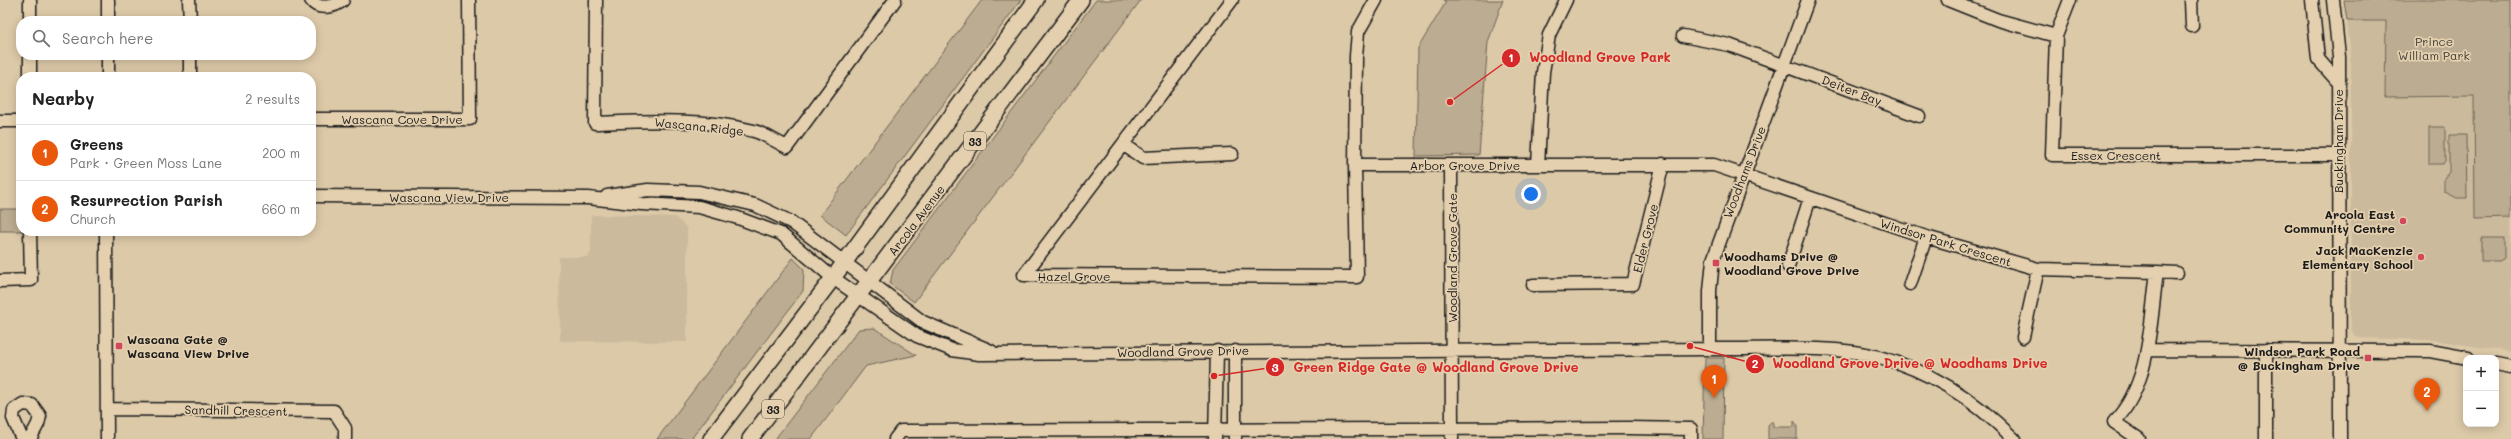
<!DOCTYPE html>
<html lang="en">
<head>
<meta charset="utf-8">
<style>
  :root { --surface:#fff; --page:#f6f6f6; --text:#222; --muted:#767676; --line:#e0e0e0; --accent:#ea580c }
  body { margin:0; font-family:Mali,sans-serif; background:var(--page); color:var(--text) }
  .controls { position:absolute; right:12px; bottom:12px; display:grid; overflow:hidden; border-radius:8px; box-shadow:0 2px 10px #0003 }
  .controls button { width:36px; height:36px; display:grid; place-items:center; padding:0; border:0; border-bottom:1px solid var(--line); background:var(--surface); color:var(--text); font:20px sans-serif }
  .you { position:absolute; left:1531px; top:194px; width:14px; height:14px; margin:-10px; border:3px solid #fff; border-radius:50%; background:#1a73e8; box-shadow:0 0 0 6px #1a73e833 }
  .badge { display:grid; place-items:center; width:26px; height:26px; border-radius:50%; background:var(--accent); color:#fff; font-size:13px; font-weight:700 }
  .pin { position:absolute; translate:-50% -33px; filter:drop-shadow(0 1px 2px #0008) }
  .pin::after { content:''; position:absolute; top:21px; width:14px; height:12px; background:inherit; clip-path:polygon(0 0,100% 0,50% 100%) }
  .list { margin:0; padding:0; list-style:none }
  h2 { display:flex; justify-content:space-between; align-items:center; height:52px; margin:0; padding:0 16px; font-size:17px }
  h2 small { font-size:13px; font-weight:400; color:var(--muted) }
  .list li { display:grid; grid-template-columns:26px 1fr auto; gap:12px; align-items:center; box-sizing:border-box; height:56px; padding:0 16px; border-top:1px solid var(--line) }
  .list b { display:block; font-size:15px; white-space:nowrap }
  .list p { margin:0; font-size:13px; white-space:nowrap; color:var(--muted) }
  .list em { font-size:13px; font-style:normal; color:var(--muted) }
  .icon { flex:none; width:22px; height:22px; fill:none; stroke:currentColor; stroke-width:2; stroke-linecap:round; stroke-linejoin:round }
  .map { position:relative; flex:none; width:2511px; height:439px; overflow:hidden }
  .search { position:absolute; background:var(--surface); box-shadow:0 2px 10px #0003; left:16px; top:16px; width:300px; height:44px; display:flex; align-items:center; gap:10px; box-sizing:border-box; padding:0 14px; border-radius:16px; color:var(--muted); font-size:15px }
  .panel { position:absolute; background:var(--surface); box-shadow:0 2px 10px #0003; left:16px; top:72px; width:300px; height:164px; border-radius:16px }
  .map>svg:first-child { display:block }
  .built { fill:#ccba9c }
  .green { fill:#bcac91; stroke:#6c6456 }
  .lines { fill:none; stroke-linecap:round; stroke-linejoin:round }
  .minor-casing { stroke:#1c1c1c; stroke-width:15 }
  .major-casing { stroke:#1c1c1c; stroke-width:18 }
  .minor { stroke:#e4d0ae; stroke-width:12 }
  .major { stroke:#e4d0ae; stroke-width:15 }
  .poi-dot { fill:#d1495b; stroke:#e4d0ae; stroke-width:1.5 }
  .labels { text-anchor:middle; dominant-baseline:central; stroke-width:3.5; stroke-linejoin:round; paint-order:stroke }
  .shield { fill:#e4d0ae; stroke:#585248; stroke-width:1 }
  .shield-label { font-size:11px; font-weight:bold; fill:#1c1c1c }
  .park-label { font-size:12px; fill:#444039; stroke:#e4d0ae }
  .street-label { font-size:12px; fill:#1c1c1c; stroke:#e4d0ae }
  .poi-label { font-size:12px; font-weight:bold; fill:#1c1c1c; stroke:#e4d0ae; text-anchor:end }
  .leader { fill:none; stroke:#d62828; stroke-width:1.5 }
  .callout-dot { fill:#d62828; stroke:#e4d0ae; stroke-width:1.5 }
  .mark-label { font-size:12px; text-anchor:middle; font-weight:bold; fill:#fff }
  .callout-label { font-size:13px; text-anchor:middle; font-weight:bold; fill:#d62828; stroke:#e4d0ae; stroke-width:3.5; stroke-linejoin:round; paint-order:stroke }
</style>
</head>
<body>
<div class="map">
<svg width="2511" height="439" viewBox="0 0 2511 439">
  <rect width="100%" height="100%" fill="#dcc9a8"/>
  <filter id="ink" filterUnits="userSpaceOnUse"><feTurbulence type="fractalNoise" baseFrequency=".025" numOctaves="2"/><feDisplacementMap in="SourceGraphic" scale="8" xChannelSelector="R" yChannelSelector="G"/><feConvolveMatrix kernelMatrix="1 2 1 2 8 2 1 2 1" color-interpolation-filters="sRGB"/></filter>
  <g filter="url(#ink)">
    <path class="built" d="M2347,21H2386L2385,97L2474,96L2475,218H2511V352L2433,340L2361,338L2355,336L2351,329V56Z
      M591,215L675,217L687,228V342L560,341L559,257H588L591,252Z"/>
    <path class="green" d="M982,0H1021L846,235L820,215Z
      M1096,0H1141L914,302L890,284L893,270Z
      M1443,0H1503L1488,42L1479,155L1416,156L1418,48L1446,2Z
      M2344,0H2511V218L2475,219L2474,96L2385,97L2386,21H2347Z
      M2429,127H2445V161L2443,164H2429Z
      M2449,135H2466L2467,198H2456L2444,192V178L2449,172Z
      M0,209H21V231H25H0Z
      M2481,238H2505V257L2501,261H2481Z
      M793,258L804,269L803,291L691,439H657Z
      M874,328L916,355L866,366L811,439H775L859,329Z
      M1705,358H1724L1723,439H1703Z
      M1794,421L1797,425V439H1768V425L1771,422H1773V427H1794Z"/>
    <g class="lines">
      <defs>
        <path id="minor" d="M30,0V21
          M108,0V21
          M189,0L190,21
          M311,0C318,11 335,7 343,0
          M596,0L595,123C647,121 703,118 754,131C765,134 776,142 787,147L895,0
          M1232,0L1024,275L1357,277L1355,165
          M1376,0L1358,32L1356,56L1355,165H1714L1926,237L2038,269L2157,272C2150,322 2151,384 2114,422L2139,439
          M1948,0L1998,20L2056,36
          M2070,0L2056,36L2052,155H2338
          M2191,0L2192,26
          M2312,0L2318,59L2339,83
          M2333,0L2339,57L2340,439
          M1683,36L1729,45L1919,116
          M30,55V77
          M108,77V55
          M190,77V55
          M311,119H470L469,0
          M0,121H21
          M1123,144L1143,158L1232,154
          M1451,165L1452,439
          M1538,165L1543,72L1549,35L1566,0
          M311,196L588,198L642,204L699,207L738,218L781,234L833,278L917,336L952,350L979,354L1710,349C1762,350 1829,344 1879,357C1932,371 1976,401 2014,439
          M607,196L648,190L699,192L755,205L791,222L923,322L991,351
          M106,231L107,439
          M1788,266L1810,198
          M2157,272L2177,273
          M0,281L31,280L30,231
          M1910,284L1926,237
          M1533,285L1633,284L1663,164
          M2023,337L2038,269
          M1710,349V291L1713,260L1808,0
          M2147,350L2430,351L2468,358
          M2266,350V439
          M2496,364L2511,367
          M107,409L334,411L345,428V439
          M22,439L13,418L14,410L23,404L32,405L40,416L38,424L30,439
          M895,439L901,431L1629,428L1691,429V439
          M1215,439L1217,351
          M1235,439V351"/>
        <path id="major" d="M711,439L833,278L1036,0
          M750,439L1081,0"/>
      </defs>
      <use href="#minor" class="minor-casing"/>
      <use href="#major" class="major-casing"/>
      <use href="#minor" class="minor"/>
      <use href="#major" class="major"/>
    </g>
  </g>
  <g class="poi-dot">
    <circle cx="2403" cy="221" r="4"/>
    <circle cx="2421" cy="257" r="4"/>
    <rect x="1712" y="259" width="8" height="8" rx="2"/>
    <rect x="115" y="342" width="8" height="8" rx="2"/>
    <rect x="2364" y="354" width="8" height="8" rx="2"/>
  </g>
  <g class="labels">
    <g class="shield">
      <rect x="964" y="132" width="22" height="18" rx="3"/>
      <rect x="762" y="400" width="22" height="18" rx="3"/>
    </g>
    <g class="shield-label">
      <text x="975" y="141">33</text>
      <text x="773" y="409">33</text>
    </g>
    <g class="park-label">
      <text x="2434" y="41">Prince<tspan x="2434" dy="14">William Park</tspan></text>
    </g>
    <g class="street-label">
      <text transform="translate(1852 90) rotate(21)">Deiter Bay</text>
      <text x="402" y="119">Wascana Cove Drive</text>
      <text transform="translate(699 126) rotate(6)">Wascana Ridge</text>
      <text transform="translate(2338 141) rotate(-90)">Buckingham Drive</text>
      <text x="2116" y="155">Essex Crescent</text>
      <text x="1465" y="165">Arbor Grove Drive</text>
      <text transform="translate(1744 172) rotate(-69)">Woodhams Drive</text>
      <text x="449" y="197">Wascana View Drive</text>
      <text transform="translate(916 220) rotate(-53)">Arcola Avenue</text>
      <text transform="translate(1645 238) rotate(-76)">Elder Grove</text>
      <text transform="translate(1946 242) rotate(17)">Windsor Park Crescent</text>
      <text transform="translate(1452 258) rotate(-90)">Woodland Grove Gate</text>
      <text x="1074" y="276">Hazel Grove</text>
      <text transform="translate(1183 351) rotate(-1)">Woodland Grove Drive</text>
      <text transform="translate(236 410) rotate(1)">Sandhill Crescent</text>
    </g>
    <g class="poi-label">
      <text x="2395" y="214">Arcola East<tspan x="2395" dy="14">Community Centre</tspan></text>
      <text x="2413" y="250">Jack MacKenzie<tspan x="2413" dy="14">Elementary School</tspan></text>
      <text x="1724" y="256" text-anchor="start">Woodhams Drive @<tspan x="1724" dy="14">Woodland Grove Drive</tspan></text>
      <text x="127" y="339" text-anchor="start">Wascana Gate @<tspan x="127" dy="14">Wascana View Drive</tspan></text>
      <text x="2360" y="351">Windsor Park Road<tspan x="2360" dy="14">@ Buckingham Drive</tspan></text>
    </g>
  </g>
  <path class="leader" d="M1450 102L1511 58M1690 346L1755 364M1214 376L1275 367"/>
  <g class="callout-dot">
    <circle cx="1450" cy="102" r="4"/>
    <circle cx="1690" cy="346" r="4"/>
    <circle cx="1214" cy="376" r="4"/>
    <circle cx="1511" cy="58" r="10"/>
    <circle cx="1755" cy="364" r="10"/>
    <circle cx="1275" cy="367" r="10"/>
  </g>
  <g class="mark-label">
    <text x="1511" y="62">1</text>
    <text x="1755" y="368">2</text>
    <text x="1275" y="372">3</text>
  </g>
  <g class="callout-label">
    <text x="1600" y="62">Woodland Grove Park</text>
    <text x="1910" y="368">Woodland Grove Drive @ Woodhams Drive</text>
    <text x="1436" y="372">Green Ridge Gate @ Woodland Grove Drive</text>
  </g>
</svg>
<div class="controls">
<button>+</button>
<button>−</button>
</div>
<div class="you"></div>
<div class="pin badge" style="left:1714px;top:398px">1</div>
<div class="pin badge" style="left:2427px;top:411px">2</div>
<div class="search"><svg class="icon" aria-label="search" viewBox="0 0 24 24"><circle cx="10" cy="10" r="6"/><path d="M15 15l6 6"/></svg>Search here</div>
<section class="panel">
<h2>Nearby<small>2 results</small></h2>
<ul class="list">
<li><span class="badge">1</span><div><b>Greens</b><p>Park · Green Moss Lane</p></div><em>200 m</em></li>
<li><span class="badge">2</span><div><b>Resurrection Parish</b><p>Church</p></div><em>660 m</em></li>
</ul>
</section>
</div>
</body>
</html>
